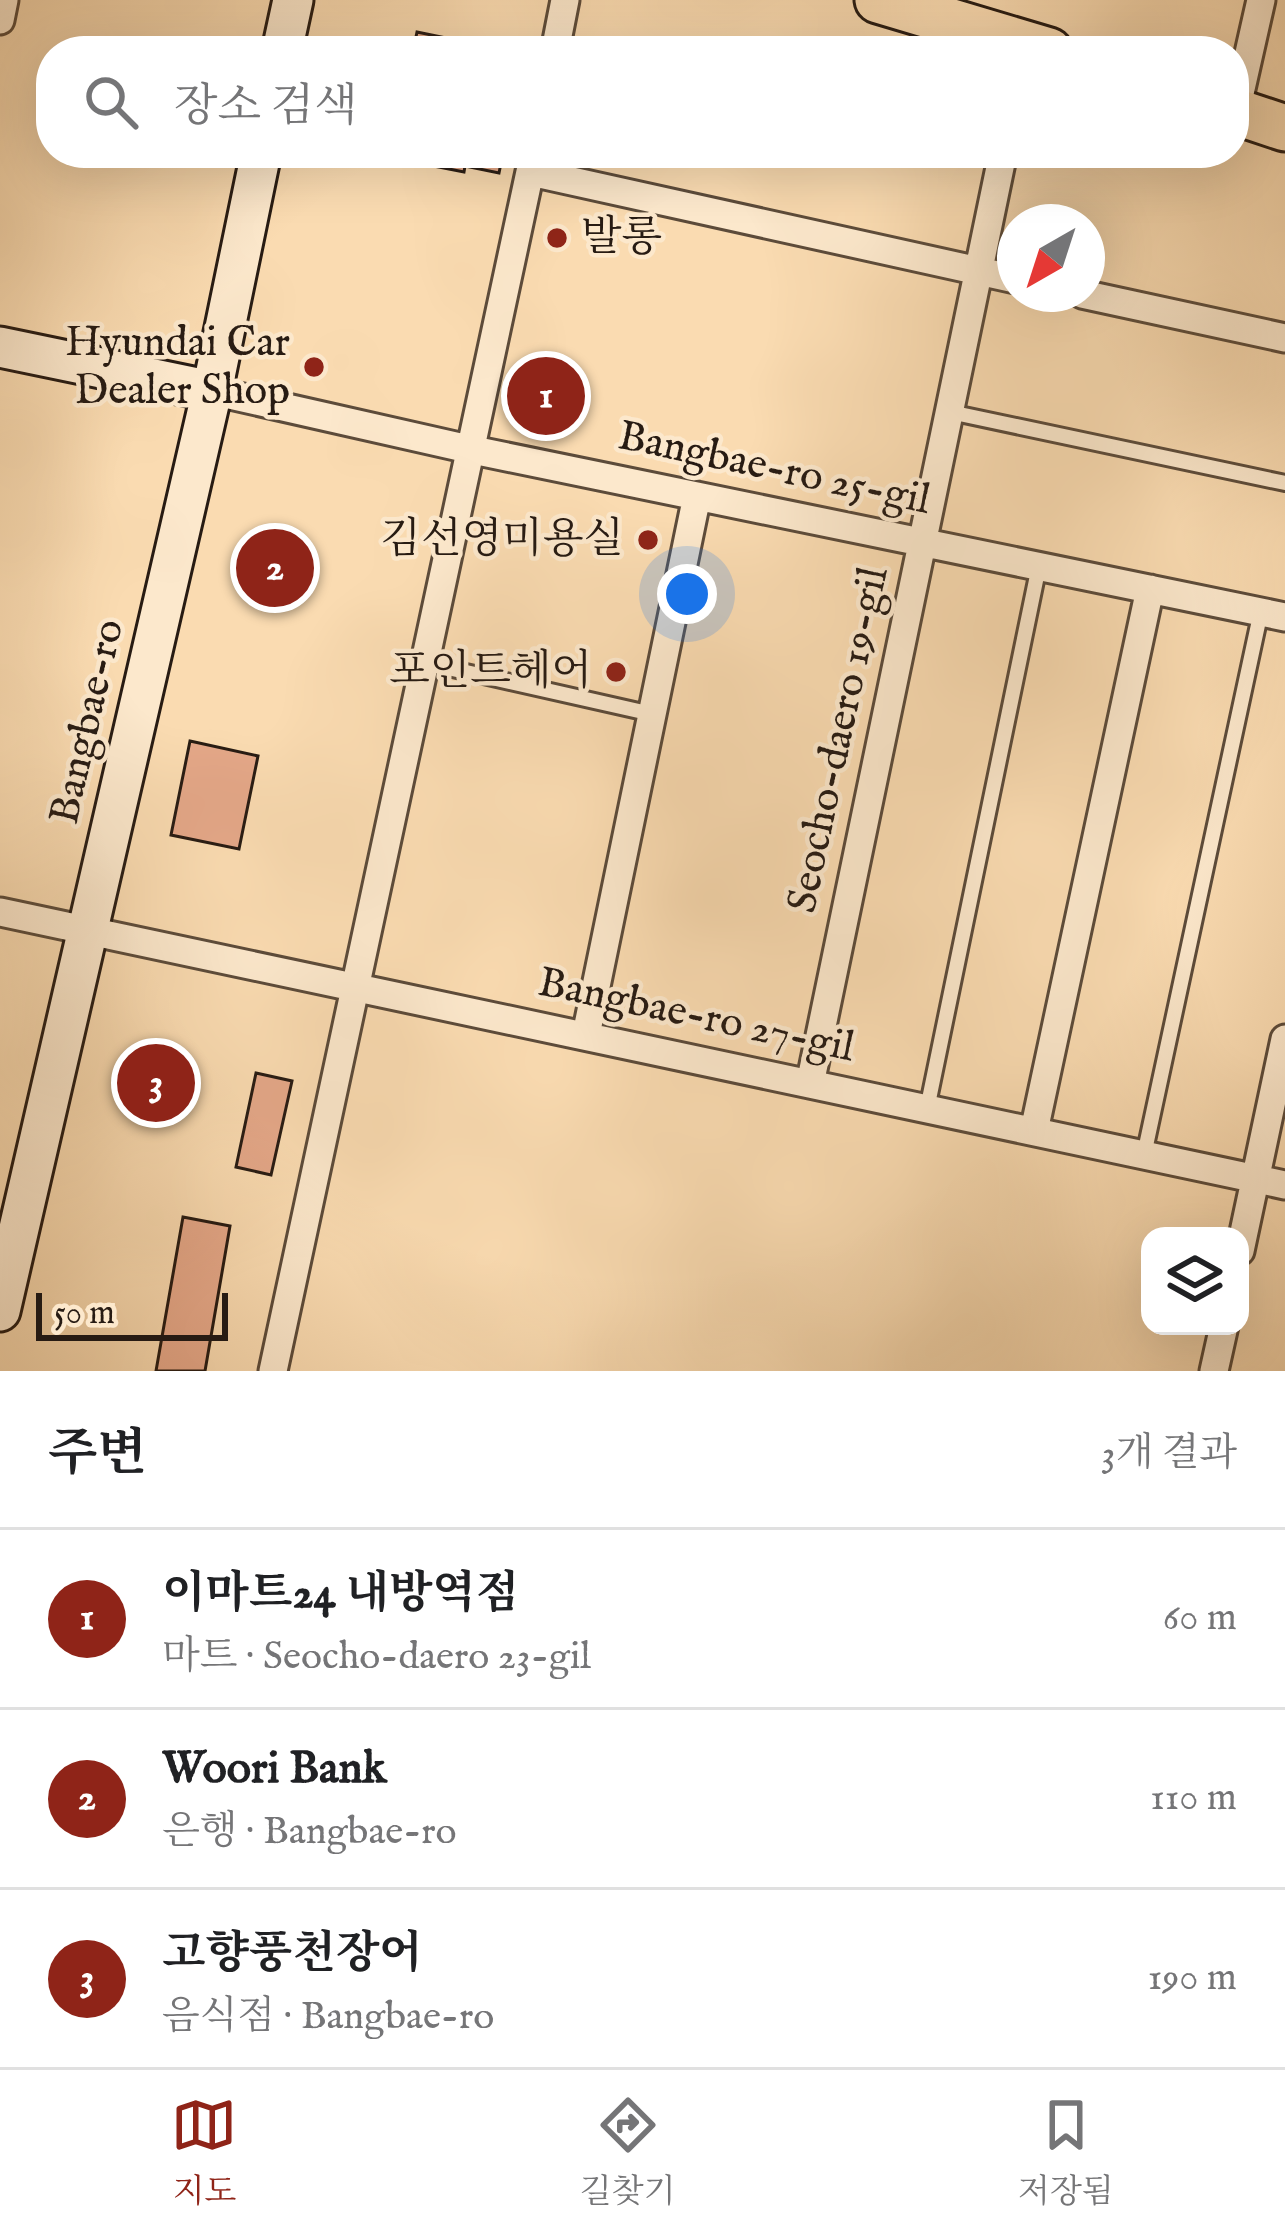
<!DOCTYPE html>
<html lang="ko">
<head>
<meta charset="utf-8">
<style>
  :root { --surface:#fff; --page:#f2f2f2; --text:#202124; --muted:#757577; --line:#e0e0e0; --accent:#8f2418 }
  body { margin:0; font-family:"IM FELL English","Noto Serif KR",serif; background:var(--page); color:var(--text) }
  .controls { position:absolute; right:36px; bottom:36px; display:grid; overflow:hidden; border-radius:24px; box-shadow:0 12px 48px #0002 }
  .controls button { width:108px; height:108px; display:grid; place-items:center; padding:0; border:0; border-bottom:3px solid var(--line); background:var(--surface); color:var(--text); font:60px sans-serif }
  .compass { position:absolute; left:997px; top:204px; width:108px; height:108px; border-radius:50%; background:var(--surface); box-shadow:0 12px 48px #0002; rotate:219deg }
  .scale { position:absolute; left:36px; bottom:30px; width:192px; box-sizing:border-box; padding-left:12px; border:6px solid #271b13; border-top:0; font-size:33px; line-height:42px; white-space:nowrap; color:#271b13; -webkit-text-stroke:9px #fce8cc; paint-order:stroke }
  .you { position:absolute; left:687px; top:594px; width:42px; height:42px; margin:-30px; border:9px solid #fff; border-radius:50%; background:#1a73e8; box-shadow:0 0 0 18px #1a73e833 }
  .badge { display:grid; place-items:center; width:78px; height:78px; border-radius:50%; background:var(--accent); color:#fff; font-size:39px; font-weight:700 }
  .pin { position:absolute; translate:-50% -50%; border:6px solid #fff; box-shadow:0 3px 12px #0006 }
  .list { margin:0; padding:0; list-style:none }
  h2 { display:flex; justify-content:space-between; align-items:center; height:156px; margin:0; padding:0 48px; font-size:51px }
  h2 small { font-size:39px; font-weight:400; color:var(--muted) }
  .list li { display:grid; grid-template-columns:78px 1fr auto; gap:36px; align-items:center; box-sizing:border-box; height:180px; padding:0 48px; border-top:3px solid var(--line) }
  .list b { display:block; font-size:45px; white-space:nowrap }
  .list p { margin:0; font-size:39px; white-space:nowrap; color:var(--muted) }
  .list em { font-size:39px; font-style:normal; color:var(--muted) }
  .icon { flex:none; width:66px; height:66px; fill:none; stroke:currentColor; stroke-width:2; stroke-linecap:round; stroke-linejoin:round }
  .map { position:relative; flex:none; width:1285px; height:1371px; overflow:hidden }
  .search { position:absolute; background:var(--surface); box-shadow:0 12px 48px #0002; left:36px; right:36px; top:36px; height:132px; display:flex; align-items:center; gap:30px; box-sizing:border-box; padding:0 42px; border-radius:48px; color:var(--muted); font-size:45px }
  .sheet { height:696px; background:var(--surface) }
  nav { display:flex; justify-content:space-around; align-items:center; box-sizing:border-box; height:168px; border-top:3px solid var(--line); background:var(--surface); font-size:33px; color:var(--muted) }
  nav a { display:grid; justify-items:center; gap:6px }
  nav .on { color:var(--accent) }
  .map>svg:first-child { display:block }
  .building { fill:#e5a889; stroke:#271b13; stroke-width:3 }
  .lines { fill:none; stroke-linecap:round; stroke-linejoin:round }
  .lane-casing { stroke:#5c4b3a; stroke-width:20 }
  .street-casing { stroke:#5c4b3a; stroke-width:33 }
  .secondary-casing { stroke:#271b13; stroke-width:45 }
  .primary-casing { stroke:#271b13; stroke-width:51 }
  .lane { stroke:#fce8cc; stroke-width:14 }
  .street { stroke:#fce8cc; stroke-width:27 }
  .secondary { stroke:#fce8cc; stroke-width:39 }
  .primary { stroke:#fadbb1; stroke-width:45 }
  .poi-dot { fill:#8f2418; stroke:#fce8cc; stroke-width:4.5 }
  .labels { text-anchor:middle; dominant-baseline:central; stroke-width:9; stroke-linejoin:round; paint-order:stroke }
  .poi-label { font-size:42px; fill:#271b13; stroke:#fce8cc; text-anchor:end }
  .street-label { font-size:42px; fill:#271b13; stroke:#fce8cc }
</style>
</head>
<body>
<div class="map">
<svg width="1285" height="1371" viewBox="0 0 1285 1371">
  <rect width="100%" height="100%" fill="#fadbb1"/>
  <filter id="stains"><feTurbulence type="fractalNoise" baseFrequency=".00167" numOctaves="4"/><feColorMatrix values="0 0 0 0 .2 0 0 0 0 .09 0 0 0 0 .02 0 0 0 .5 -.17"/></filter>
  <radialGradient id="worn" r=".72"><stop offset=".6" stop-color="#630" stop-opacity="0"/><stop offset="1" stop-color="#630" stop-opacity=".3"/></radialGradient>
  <path class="building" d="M417,32L509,51H413Z
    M403,153H503L499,173L465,166L464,172L434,166L436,160Z
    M190,741L258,756L239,849L171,835Z
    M256,1073L292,1081L271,1175L236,1167Z
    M183,1217L230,1226L205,1371H156Z"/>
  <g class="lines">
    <defs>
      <path id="lane" d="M950,412L1285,483
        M426,663L652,714
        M927,1109L1039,566
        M1144,1155L1261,611"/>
      <path id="street" d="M0,20L4,0
        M555,51L565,0
        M1236,111L1261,0
        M531,172L1015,279
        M1082,294L1285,338
        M212,391L473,450L1285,617
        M0,912L1285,1185
        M586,1035L697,496
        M810,1084L1003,153
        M1034,1131L1150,589
        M1240,1251L1285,1039
        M273,1371L534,153
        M1214,1371L1224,1326"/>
      <path id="secondary" d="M282,51L293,0
        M0,347L212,391
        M0,1311L212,391L261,153"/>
      <path id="primary" d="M878,0L1049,51
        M1234,111L1285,128"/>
    </defs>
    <use href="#lane" class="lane-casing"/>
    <use href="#street" class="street-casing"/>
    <use href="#secondary" class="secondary-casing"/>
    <use href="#primary" class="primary-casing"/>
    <use href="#lane" class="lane"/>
    <use href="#street" class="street"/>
    <use href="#secondary" class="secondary"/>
    <use href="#primary" class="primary"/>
  </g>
  <g class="poi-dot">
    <circle cx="557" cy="238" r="12"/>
    <circle cx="314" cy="367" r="12"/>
    <circle cx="648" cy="540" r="12"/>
    <circle cx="616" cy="672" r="12"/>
  </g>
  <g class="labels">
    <g class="poi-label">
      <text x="581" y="238" text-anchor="start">발롱</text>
      <text x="290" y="343">Hyundai Car<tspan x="290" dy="48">Dealer Shop</tspan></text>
      <text x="624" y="540">김선영미용실</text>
      <text x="592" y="672">포인트헤어</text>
    </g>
    <g class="street-label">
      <text transform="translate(774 469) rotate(12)">Bangbae-ro 25-gil</text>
      <text transform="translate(88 722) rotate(-77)">Bangbae-ro</text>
      <text transform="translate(839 740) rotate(-78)">Seocho-daero 19-gil</text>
      <text transform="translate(696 1016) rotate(12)">Bangbae-ro 27-gil</text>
    </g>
  </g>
  <rect width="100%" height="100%" filter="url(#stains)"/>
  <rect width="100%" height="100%" fill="url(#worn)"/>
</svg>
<div class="controls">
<button><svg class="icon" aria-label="layers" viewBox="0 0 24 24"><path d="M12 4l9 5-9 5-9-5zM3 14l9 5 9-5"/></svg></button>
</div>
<svg class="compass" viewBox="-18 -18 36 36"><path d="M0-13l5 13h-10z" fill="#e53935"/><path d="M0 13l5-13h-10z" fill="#757577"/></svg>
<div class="scale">50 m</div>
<div class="you"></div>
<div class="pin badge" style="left:546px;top:396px">1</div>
<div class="pin badge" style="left:275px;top:568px">2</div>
<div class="pin badge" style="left:156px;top:1083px">3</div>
<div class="search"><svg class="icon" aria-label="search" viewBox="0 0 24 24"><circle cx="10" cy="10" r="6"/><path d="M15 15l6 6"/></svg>장소 검색</div>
</div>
<section class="sheet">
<h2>주변<small>3개 결과</small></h2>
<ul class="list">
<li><span class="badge">1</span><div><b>이마트24 내방역점</b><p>마트 · Seocho-daero 23-gil</p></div><em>60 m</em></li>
<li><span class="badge">2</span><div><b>Woori Bank</b><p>은행 · Bangbae-ro</p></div><em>110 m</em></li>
<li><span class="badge">3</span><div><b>고향풍천장어</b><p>음식점 · Bangbae-ro</p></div><em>190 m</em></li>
</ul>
</section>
<nav>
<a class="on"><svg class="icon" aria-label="map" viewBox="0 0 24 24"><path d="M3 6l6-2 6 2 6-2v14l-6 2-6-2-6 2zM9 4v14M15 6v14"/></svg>지도</a>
<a><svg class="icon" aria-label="directions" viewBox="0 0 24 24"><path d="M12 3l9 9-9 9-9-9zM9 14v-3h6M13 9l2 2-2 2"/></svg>길찾기</a>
<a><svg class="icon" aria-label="saved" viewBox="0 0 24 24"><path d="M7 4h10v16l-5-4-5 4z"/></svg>저장됨</a>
</nav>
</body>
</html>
